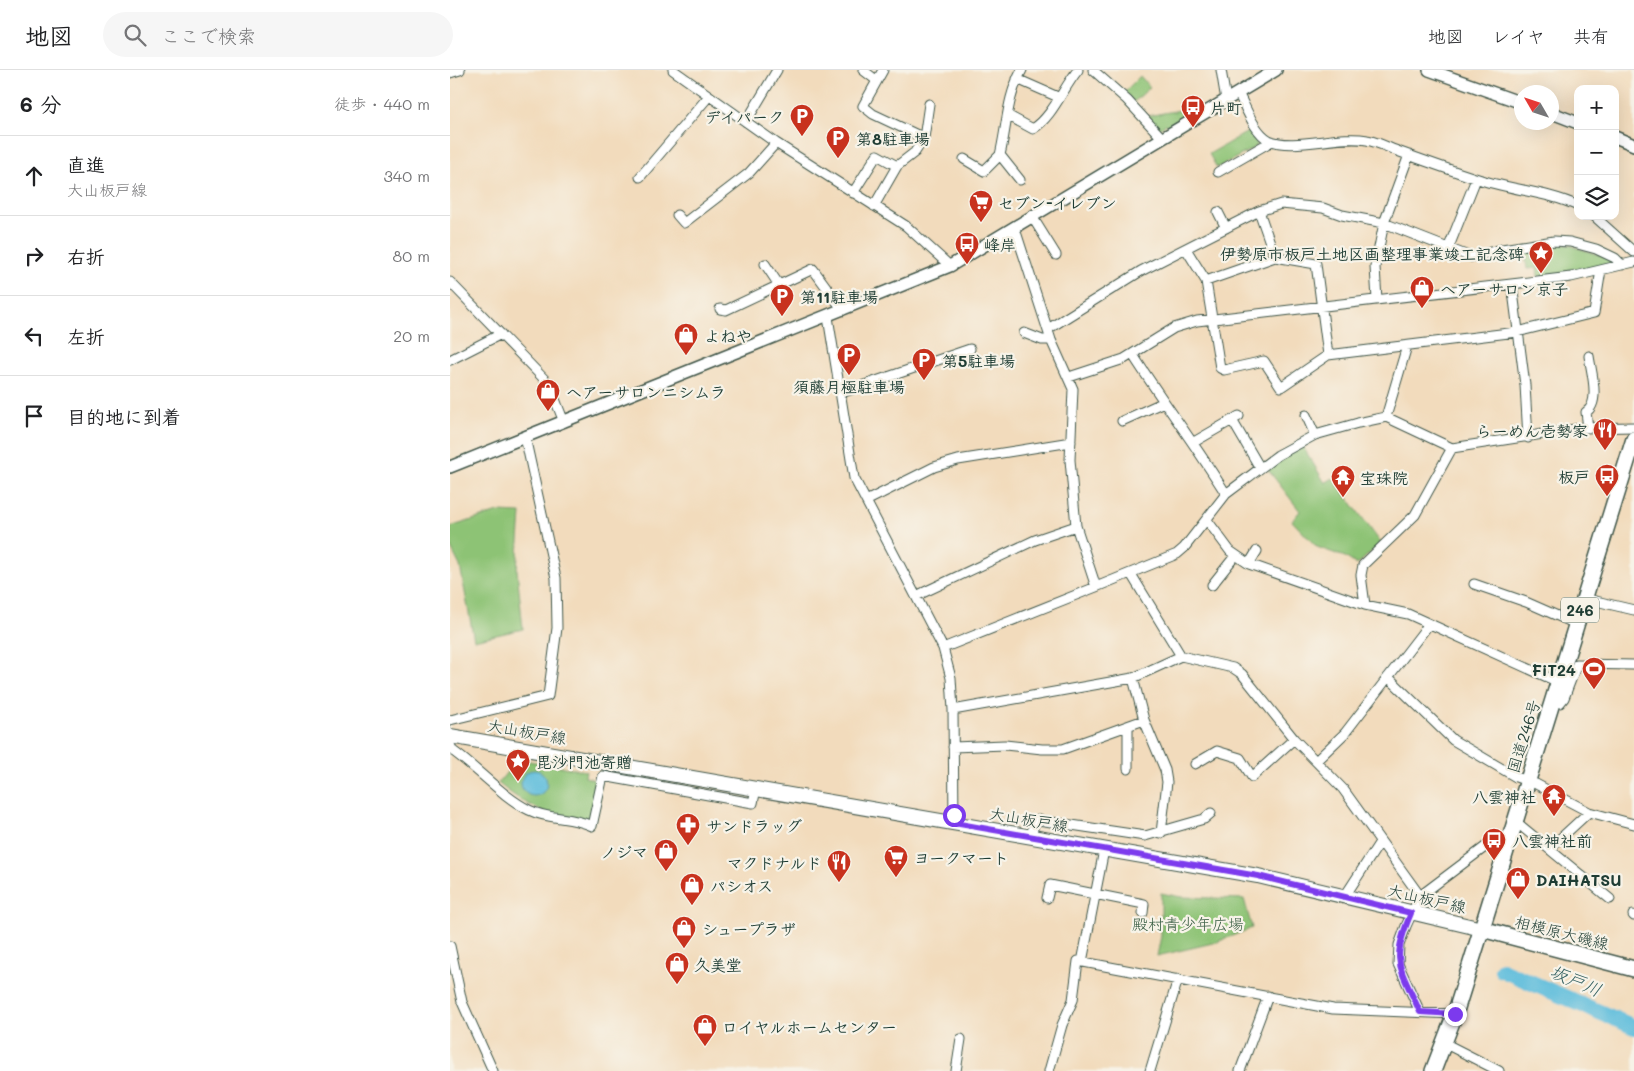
<!DOCTYPE html>
<html lang="ja">
<head>
<meta charset="utf-8">
<style>
  :root { --surface:#fff; --page:#f6f6f6; --text:#202124; --muted:#757577; --line:#e0e0e0 }
  body { margin:0; font-family:Mali,"Klee One",sans-serif; background:var(--page); color:var(--text) }
  .controls { position:absolute; right:15px; top:15px; display:grid; overflow:hidden; border-radius:10px; box-shadow:0 5px 20px #0002 }
  .controls button { width:45px; height:45px; display:grid; place-items:center; padding:0; border:0; border-bottom:1px solid var(--line); background:var(--surface); color:var(--text); font:25px sans-serif }
  .compass { position:absolute; left:1064px; top:15px; width:45px; height:45px; border-radius:50%; background:var(--surface); box-shadow:0 5px 20px #0002; rotate:309deg }
  .stop { position:absolute; width:15px; height:15px; margin:-11px; border:4px solid #7c3aed; border-radius:50%; background:#fff }
  .stop.end { background:#7c3aed; border-color:#fff; box-shadow:0 1px 5px #0008 }
  .list { margin:0; padding:0; list-style:none }
  h2 { display:flex; justify-content:space-between; align-items:center; height:65px; margin:0; padding:0 20px; font-size:21px }
  h2 small { font-size:16px; font-weight:400; color:var(--muted) }
  .list li { display:grid; grid-template-columns:32px 1fr auto; gap:15px; align-items:center; box-sizing:border-box; height:80px; padding:0 20px; border-top:1px solid var(--line) }
  .list b { display:block; font-size:19px; white-space:nowrap }
  .list p { margin:0; font-size:16px; white-space:nowrap; color:var(--muted) }
  .list em { font-size:16px; font-style:normal; color:var(--muted) }
  .icon { flex:none; width:28px; height:28px; fill:none; stroke:currentColor; stroke-width:2; stroke-linecap:round; stroke-linejoin:round }
  .map { position:relative; flex:none; width:1184px; height:1001px; overflow:hidden }
  header { display:flex; align-items:center; gap:30px; box-sizing:border-box; height:70px; padding:0 25px; background:var(--surface); border-bottom:1px solid var(--line) }
  header strong { font-size:24px }
  nav { display:flex; gap:28px; margin-inline-start:auto; font-size:18px }
  .search { width:350px; height:45px; background:var(--page); display:flex; align-items:center; gap:12px; box-sizing:border-box; padding:0 18px; border-radius:28px; color:var(--muted); font-size:19px }
  main { display:flex }
  aside { flex:1; background:var(--surface) }
  .map>svg:first-child { display:block }
  .green { fill:#8dc375; stroke:#568054 }
  .water { fill:#5ebddc; stroke:#3e7d88 }
  .lines { fill:none; stroke-linecap:round; stroke-linejoin:round }
  .river { stroke:#5ebddc; stroke-width:16 }
  .minor-casing { stroke:#3f5548; stroke-width:11 }
  .tertiary-casing { stroke:#3f5548; stroke-width:14 }
  .secondary-casing { stroke:#3f5548; stroke-width:16 }
  .primary-casing { stroke:#3f5548; stroke-width:18 }
  .trunk-casing { stroke:#3f5548; stroke-width:18 }
  .minor { stroke:#fff; stroke-width:9 }
  .tertiary { stroke:#fff; stroke-width:11 }
  .secondary { stroke:#fff; stroke-width:14 }
  .primary { stroke:#fff; stroke-width:15 }
  .trunk { stroke:#fff; stroke-width:15 }
  .route { stroke:#7c3aed; stroke-width:6 }
  .labels { text-anchor:middle; dominant-baseline:central; stroke-width:4.5; stroke-linejoin:round; paint-order:stroke }
  .shield { fill:#f7f3e8; stroke:#60746a; stroke-width:1 }
  .shield-label { font-size:15px; font-weight:bold; fill:#1f3d34 }
  .poi-label { font-size:16px; font-weight:bold; fill:#1f3d34; stroke:#f7f3e8; text-anchor:start }
  .street-label { font-size:16px; fill:#1f3d34; stroke:#f7f3e8 }
  .park-label { font-size:16px; fill:#3a5e44; stroke:#f7f3e8 }
  .water-label { font-size:18px; font-style:italic; fill:#2f5d5e; stroke:#f7f3e8 }
</style>
</head>
<body>
<header>
<strong>地図</strong>
<div class="search"><svg class="icon" aria-label="search" viewBox="0 0 24 24"><circle cx="10" cy="10" r="6"/><path d="M15 15l6 6"/></svg>ここで検索</div>
<nav><a>地図</a><a>レイヤ</a><a>共有</a></nav>
</header>
<main>
<aside>
<h2>6 分<small>徒歩 · 440 m</small></h2>
<ul class="list">
<li><svg class="icon" aria-label="ahead" viewBox="0 0 24 24"><path d="M12 20V5M6 11l6-6 6 6"/></svg><div><b>直進</b><p>大山板戸線</p></div><em>340 m</em></li>
<li><svg class="icon" aria-label="right" viewBox="0 0 24 24"><path d="M7 20v-9h11M14 6l5 5-5 5"/></svg><div><b>右折</b></div><em>80 m</em></li>
<li><svg class="icon" aria-label="left" viewBox="0 0 24 24"><path d="M17 20v-9H6M10 6l-5 5 5 5"/></svg><div><b>左折</b></div><em>20 m</em></li>
<li><svg class="icon" aria-label="arrive" viewBox="0 0 24 24"><path d="M6 21V4h12l-3 4 3 4H6"/></svg><div><b>目的地に到着</b></div></li>
</ul>
</aside>
<div class="map">
<svg width="1184" height="1001" viewBox="0 0 1184 1001">
  <rect width="100%" height="100%" fill="#f7f3e8"/>
  <filter id="ink" filterUnits="userSpaceOnUse"><feTurbulence type="fractalNoise" baseFrequency=".02" numOctaves="2"/><feDisplacementMap in="SourceGraphic" scale="10" xChannelSelector="R" yChannelSelector="G"/><feConvolveMatrix kernelMatrix="1 2 1 2 8 2 1 2 1" color-interpolation-filters="sRGB"/></filter>
  <filter id="wash" filterUnits="userSpaceOnUse"><feTurbulence type="fractalNoise" baseFrequency=".0096" numOctaves="4" result="noise"/><feDisplacementMap in="SourceGraphic" scale="20" xChannelSelector="R" yChannelSelector="G"/><feGaussianBlur stdDeviation="1.12" result="paint"/><feColorMatrix in="noise" values="0 0 0 0 0 0 0 0 0 0 0 0 0 0 0 0 0 1.4 0 .05"/><feComposite in="paint" operator="in"/></filter>
  <g filter="url(#wash)">
    <rect width="100%" height="100%" fill="#f2dbbc"/>
    <path class="green" d="M690,6L700,17L684,32L674,22Z
      M747,37L718,56L716,54L709,59L697,46Z
      M801,60L807,72L806,77L767,98L759,84Z
      M1105,174L1119,175L1161,189V193L1116,204L1088,207L1087,198L1077,199L1074,178Z
      M852,375L875,413L883,408L931,473L907,495L895,487L867,477L842,451L850,441L816,397Z
      M48,442L71,443L67,500L73,559L24,570L10,496L0,476V457Z
      M68,689L136,701L135,707L147,710L149,713L140,749C106,753 72,733 48,713Z
      M711,823L731,827L794,829L802,858L767,872L707,886L711,866Z"/>
    <path class="water" d="M71 713a13 13 0 1 1 26 0a13 13 0 1 1-26 0Z"/>
    <g class="lines">
      <path class="river" d="M1052,900L1184,957"/>
    </g>
  </g>
  <g filter="url(#ink)">
    <g class="lines">
      <defs>
        <path id="minor" d="M223,0L326,73L456,156L500,196
          M413,0L426,10
          M433,0L413,36L423,44L474,68
          M643,0L677,30L713,69
          M771,0L776,30
          M0,3L10,0
          M567,9L608,27
          M788,23C796,37 804,62 819,70C843,81 889,64 917,70C928,72 939,78 950,82C975,91 1000,100 1025,108C1059,120 1096,121 1128,136
          M559,46L583,59C603,46 613,18 628,0
          M296,52L327,0
          M514,89L534,101L550,85
          M768,102L822,71
          M190,107L259,26
          M570,110L550,85C557,56 557,26 572,0
          M403,123L427,85L447,96
          M424,136L447,96L465,82L474,68L479,34
          M809,141L825,187
          M768,142L776,158
          M227,145L234,153L299,103L326,73
          M1144,146L1184,182
          M583,148L606,185
          M565,159L601,270L623,319L620,390L626,456L646,517L727,484L734,478L776,424L828,385L865,365L908,353L936,347L1002,378L1132,358L1184,357
          M736,179L756,211L770,298L774,300L814,291L831,317L878,285L1067,262L1144,243L1151,200
          M998,179L1026,109
          M315,194L329,215
          M756,211L825,187L866,194L878,285
          M0,212L99,314L114,352
          M1062,214L1075,315L1078,368
          M927,230L925,197L934,153L959,85
          M270,239L276,240L363,199L393,240
          M378,247L404,408L493,578L501,608L503,640L504,753
          M598,259L691,201L809,141L831,134L873,138L892,145L934,153L1021,187L1052,179L1104,171L1120,172L1146,179L1165,188L1172,195
          M574,263L592,270H601
          M683,285C713,332 747,377 776,424
          M0,290L51,264
          M619,307L674,289L724,258L747,251L1121,207L1184,192
          M391,323L520,279
          M856,345L865,365
          M936,347L957,276
          M782,350L810,398
          M672,351L714,332
          M1138,358L1136,342C1151,333 1141,301 1139,286
          M744,372L789,346
          M416,431L484,397L508,390L621,372
          M757,450L780,481L799,494L915,535L958,544L1108,612
          M799,494L807,481
          M681,504L731,586L783,598L792,604L844,669L893,719L970,826
          M1024,514L1076,532L1126,554
          M762,515L785,486
          M466,526L585,470L626,456
          M1133,528L1184,540
          M915,535L911,505L913,495L965,445L1002,378
          M493,578L646,517
          M938,607L1003,670L1066,707L1086,714L1139,742L1184,754
          M683,608L694,650L715,700L717,712L711,763
          M1102,631L1110,633L1114,628L1127,594L1184,595
          M503,640L683,608L731,586
          M0,650L98,626L107,558L106,508L75,367
          M0,675L3,681C27,698 54,728 79,740C99,750 121,746 142,756L153,706L303,733L306,719
          M503,677L555,675L592,679H613L694,650
          M866,691L895,663L979,554
          M745,694L767,681L790,688L802,707L844,669
          M678,699V657
          M1065,751L1160,829
          M581,767L584,754L588,750L695,766L754,749L761,743
          M1100,778L1139,742
          M895,826L930,772
          M597,828L600,815L694,834L693,843
          M1183,845L1184,846
          M0,876L12,932L43,1001
          M632,892L654,780
          M970,942L948,894L949,875L956,856L970,826L1039,774L1048,771L1059,774
          M994,973L1049,1001
          M506,1001L511,969
          M599,1001L612,955L623,930L628,891L883,939L1005,944
          M700,1001L728,909
          M790,1001L818,926"/>
        <path id="tertiary" d="M979,0L1072,33
          M1102,43L1128,53
          M1165,67L1184,75
          M0,397L500,196L826,0"/>
        <path id="secondary" d="M0,666L808,806L1032,859"/>
        <path id="primary" d="M1032,859L1184,899"/>
        <path id="trunk" d="M983,1001L1005,944L1037,842L1184,369"/>
      </defs>
      <use href="#minor" class="minor-casing"/>
      <use href="#tertiary" class="tertiary-casing"/>
      <use href="#secondary" class="secondary-casing"/>
      <use href="#primary" class="primary-casing"/>
      <use href="#trunk" class="trunk-casing"/>
      <use href="#minor" class="minor"/>
      <use href="#tertiary" class="tertiary"/>
      <use href="#secondary" class="secondary"/>
      <use href="#primary" class="primary"/>
      <use href="#trunk" class="trunk"/>
    </g>
  </g>
  <g class="lines" filter="url(#ink)">
    <path class="route" d="M504,745V753L808,806L961,843C940,893 949,895 970,942L1005,944"/>
  </g>
  <defs>
    <symbol id="bus-pin" viewBox="-11 -11 22 30"><path d="M0 17L-7.5 6A9.5 9.5 0 1 1 7.5 6Z" fill="#c8321e" stroke="#f7f3e8"/><path d="M-5-6H5V4H4V6H2V4H-2V6H-4V4H-5ZM-3.5-4V0h7V-4ZM-3.5 1.2v1.5H-2V1.2ZM2 1.2v1.5H3.5V1.2Z" fill="#fff"/></symbol>
    <symbol id="parking-pin" viewBox="-11 -11 22 30"><path d="M0 17L-7.5 6A9.5 9.5 0 1 1 7.5 6Z" fill="#c8321e" stroke="#f7f3e8"/><path d="M-3.5-5.5H1a3.5 3.5 0 0 1 0 7H-1V5.5H-3.5ZM-1-3.4V-.6H.8a1.4 1.4 0 0 0 0-2.8Z" fill="#fff"/></symbol>
    <symbol id="supermarket-pin" viewBox="-11 -11 22 30"><path d="M0 17L-7.5 6A9.5 9.5 0 1 1 7.5 6Z" fill="#c8321e" stroke="#f7f3e8"/><path d="M-6-5.5h2.5l.6 2H6L4.5 2H-2.5L-4.4-4H-6ZM-1.5 3.2a1.3 1.3 0 1 0 .1 0ZM3 3.2a1.3 1.3 0 1 0 .1 0Z" fill="#fff"/></symbol>
    <symbol id="sight-pin" viewBox="-11 -11 22 30"><path d="M0 17L-7.5 6A9.5 9.5 0 1 1 7.5 6Z" fill="#c8321e" stroke="#f7f3e8"/><path d="M0-6L1.8-2.2L6-1.7L2.9 1.2L3.7 5.4L0 3.3L-3.7 5.4L-2.9 1.2L-6-1.7L-1.8-2.2Z" fill="#fff"/></symbol>
    <symbol id="shop-pin" viewBox="-11 -11 22 30"><path d="M0 17L-7.5 6A9.5 9.5 0 1 1 7.5 6Z" fill="#c8321e" stroke="#f7f3e8"/><path d="M-5-2.5h2.3a2.7 3.5 0 0 1 5.4 0H5L5.5 6h-11ZM-1.5-2.5h3a1.5 2.3 0 0 0-3 0Z" fill="#fff"/></symbol>
    <symbol id="restaurant-pin" viewBox="-11 -11 22 30"><path d="M0 17L-7.5 6A9.5 9.5 0 1 1 7.5 6Z" fill="#c8321e" stroke="#f7f3e8"/><path d="M-5-6h1v4h1v-4h1v4h1v-4h1v5L-1.5 .5V6h-2V.5L-5-1ZM5-6V6H3V1.5H1.5Q1.5-4 5-6Z" fill="#fff"/></symbol>
    <symbol id="temple-pin" viewBox="-11 -11 22 30"><path d="M0 17L-7.5 6A9.5 9.5 0 1 1 7.5 6Z" fill="#c8321e" stroke="#f7f3e8"/><path d="M0-6L5-2H3V0L6.5 2.5H4V6H1.5V3h-3V6H-4V2.5H-6.5L-3 0V-2H-5Z" fill="#fff"/></symbol>
    <symbol id="stadium-pin" viewBox="-11 -11 22 30"><path d="M0 17L-7.5 6A9.5 9.5 0 1 1 7.5 6Z" fill="#c8321e" stroke="#f7f3e8"/><path d="M0-5a6.5 5 0 1 0 0 10a6.5 5 0 1 0 0-10ZM-3.5-1.8h7v3.6h-7Z" fill="#fff"/></symbol>
    <symbol id="pharmacy-pin" viewBox="-11 -11 22 30"><path d="M0 17L-7.5 6A9.5 9.5 0 1 1 7.5 6Z" fill="#c8321e" stroke="#f7f3e8"/><path d="M-2-6h4v4h4v4h-4v4h-4v-4h-4v-4h4Z" fill="#fff"/></symbol>
  </defs>
  <g fill-rule="evenodd">
    <use href="#bus-pin" x="729" y="23" width="28" height="38"/>
    <use href="#parking-pin" x="338" y="32" width="28" height="38"/>
    <use href="#parking-pin" x="374" y="54" width="28" height="38"/>
    <use href="#supermarket-pin" x="517" y="118" width="28" height="38"/>
    <use href="#bus-pin" x="503" y="160" width="28" height="38"/>
    <use href="#sight-pin" x="1077" y="169" width="28" height="38"/>
    <use href="#shop-pin" x="958" y="204" width="28" height="38"/>
    <use href="#parking-pin" x="318" y="212" width="28" height="38"/>
    <use href="#shop-pin" x="222" y="251" width="28" height="38"/>
    <use href="#parking-pin" x="385" y="271" width="28" height="38"/>
    <use href="#parking-pin" x="460" y="276" width="28" height="38"/>
    <use href="#shop-pin" x="84" y="307" width="28" height="38"/>
    <use href="#restaurant-pin" x="1141" y="346" width="28" height="38"/>
    <use href="#bus-pin" x="1143" y="392" width="28" height="38"/>
    <use href="#temple-pin" x="879" y="393" width="28" height="38"/>
    <use href="#stadium-pin" x="1130" y="585" width="28" height="38"/>
    <use href="#sight-pin" x="54" y="677" width="28" height="38"/>
    <use href="#temple-pin" x="1090" y="712" width="28" height="38"/>
    <use href="#pharmacy-pin" x="224" y="741" width="28" height="38"/>
    <use href="#bus-pin" x="1030" y="756" width="28" height="38"/>
    <use href="#shop-pin" x="202" y="767" width="28" height="38"/>
    <use href="#supermarket-pin" x="432" y="773" width="28" height="38"/>
    <use href="#restaurant-pin" x="375" y="778" width="28" height="38"/>
    <use href="#shop-pin" x="1054" y="795" width="28" height="38"/>
    <use href="#shop-pin" x="228" y="801" width="28" height="38"/>
    <use href="#shop-pin" x="220" y="844" width="28" height="38"/>
    <use href="#shop-pin" x="213" y="880" width="28" height="38"/>
    <use href="#shop-pin" x="241" y="942" width="28" height="38"/>
  </g>
  <g class="labels">
    <rect class="shield" x="1111" y="527.5" width="38" height="25" rx="4"/>
    <g class="shield-label">
      <text x="1130" y="540">246</text>
    </g>
    <g class="poi-label">
      <text x="760" y="37">片町</text>
      <text x="334" y="46" text-anchor="end">デイパーク</text>
      <text x="406" y="68">第8駐車場</text>
      <text x="548" y="132">セブン-イレブン</text>
      <text x="534" y="174">峰岸</text>
      <text x="1074" y="183" text-anchor="end">伊勢原市板戸土地区画整理事業竣工記念碑</text>
      <text x="990" y="218">ヘアーサロン京子</text>
      <text x="350" y="226">第11駐車場</text>
      <text x="254" y="265">よねや</text>
      <text x="492" y="290">第5駐車場</text>
      <text x="399" y="316" text-anchor="middle">須藤月極駐車場</text>
      <text x="116" y="321">ヘアーサロンニシムラ</text>
      <text x="1138" y="360" text-anchor="end">らーめん壱勢家</text>
      <text x="1140" y="406" text-anchor="end">板戸</text>
      <text x="910" y="407">宝珠院</text>
      <text x="1126" y="599" text-anchor="end">FiT24</text>
      <text x="86" y="691">毘沙門池寄贈</text>
      <text x="1086" y="726" text-anchor="end">八雲神社</text>
      <text x="256" y="755">サンドラッグ</text>
      <text x="1062" y="770">八雲神社前</text>
      <text x="198" y="781" text-anchor="end">ノジマ</text>
      <text x="464" y="787">ヨークマート</text>
      <text x="372" y="792" text-anchor="end">マクドナルド</text>
      <text x="1086" y="809">DAIHATSU</text>
      <text x="260" y="815">パシオス</text>
      <text x="252" y="858">シュープラザ</text>
      <text x="244" y="894">久美堂</text>
      <text x="272" y="956">ロイヤルホームセンター</text>
    </g>
    <g class="street-label">
      <text transform="translate(77 661) rotate(10)">大山板戸線</text>
      <text transform="translate(1073 666) rotate(-73)">国道246号</text>
      <text transform="translate(579 749) rotate(10)">大山板戸線</text>
      <text transform="translate(977 828) rotate(13)">大山板戸線</text>
      <text transform="translate(1112 862) rotate(14)">相模原大磯線</text>
    </g>
    <g class="park-label">
      <text x="738" y="853">殿村青少年広場</text>
    </g>
    <g class="water-label">
      <text transform="translate(1126 910) rotate(23)">坂戸川</text>
    </g>
  </g>
</svg>
<div class="controls">
<button>+</button>
<button>−</button>
<button><svg class="icon" aria-label="layers" viewBox="0 0 24 24"><path d="M12 4l9 5-9 5-9-5zM3 14l9 5 9-5"/></svg></button>
</div>
<svg class="compass" viewBox="-18 -18 36 36"><path d="M0-13l5 13h-10z" fill="#e53935"/><path d="M0 13l5-13h-10z" fill="#757577"/></svg>
<div class="stop" style="left:504px;top:745px"></div>
<div class="stop end" style="left:1005px;top:944px"></div>
</div>
</main>
</body>
</html>
